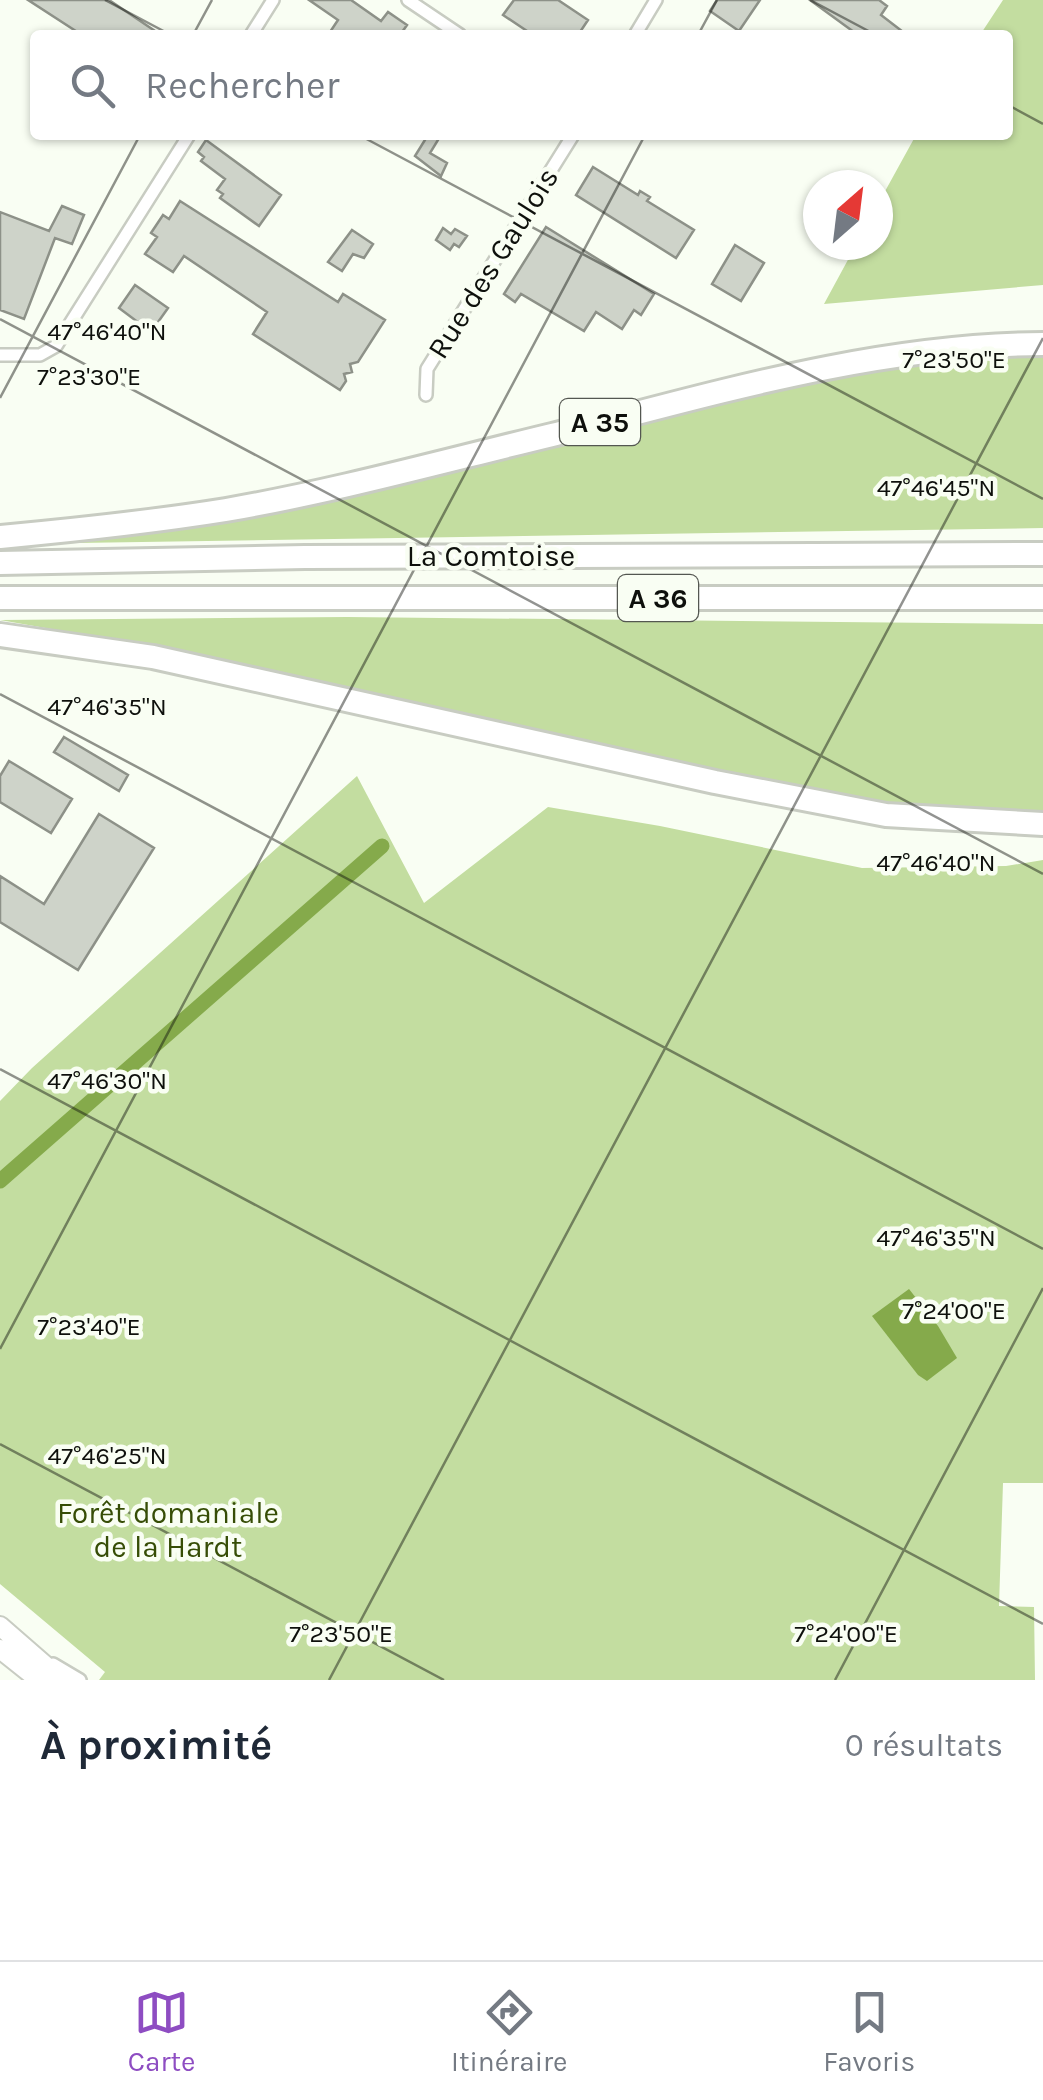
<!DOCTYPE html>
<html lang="fr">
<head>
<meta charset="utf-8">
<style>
  :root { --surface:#fff; --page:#f6f6f7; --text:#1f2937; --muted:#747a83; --line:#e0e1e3; --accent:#8e4dc2 }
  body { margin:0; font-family:Karla,sans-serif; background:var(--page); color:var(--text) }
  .compass { position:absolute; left:803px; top:170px; width:90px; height:90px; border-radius:50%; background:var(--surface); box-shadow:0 2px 8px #0004; rotate:28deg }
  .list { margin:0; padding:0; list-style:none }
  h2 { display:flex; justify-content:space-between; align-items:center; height:130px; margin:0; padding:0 40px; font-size:42px }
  h2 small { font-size:32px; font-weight:400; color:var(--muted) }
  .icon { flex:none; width:55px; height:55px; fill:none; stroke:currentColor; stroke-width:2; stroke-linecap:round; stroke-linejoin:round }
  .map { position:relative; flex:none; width:1043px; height:1680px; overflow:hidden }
  .search { position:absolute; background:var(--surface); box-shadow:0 2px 8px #0004; left:30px; right:30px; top:30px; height:110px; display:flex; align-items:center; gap:25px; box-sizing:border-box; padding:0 35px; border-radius:10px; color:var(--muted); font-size:38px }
  .sheet { height:280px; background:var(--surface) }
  nav { display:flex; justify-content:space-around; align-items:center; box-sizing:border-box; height:140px; border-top:2px solid var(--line); background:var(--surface); font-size:28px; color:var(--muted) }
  nav a { display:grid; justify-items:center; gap:5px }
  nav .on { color:var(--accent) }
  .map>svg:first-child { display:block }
  .green { fill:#c3dda0 }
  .water { fill:#85aa4b }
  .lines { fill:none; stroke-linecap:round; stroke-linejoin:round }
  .canal { stroke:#85aa4b; stroke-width:15 }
  .building { fill:#ced3c9; stroke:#8d9188; stroke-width:2.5 }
  .minor-casing { stroke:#c8ccc2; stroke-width:16 }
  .primary-casing { stroke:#c8ccc2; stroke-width:22 }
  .motorway-casing { stroke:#c8ccc2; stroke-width:28 }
  .minor { stroke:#fff; stroke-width:11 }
  .primary { stroke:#fff; stroke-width:18 }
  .motorway { stroke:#fff; stroke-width:22 }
  .ticks { fill:none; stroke:#0e100c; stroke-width:2.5; stroke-opacity:0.45 }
  .labels { text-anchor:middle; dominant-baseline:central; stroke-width:9; stroke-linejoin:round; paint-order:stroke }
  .shield { fill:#f9fef3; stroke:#545751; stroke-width:2.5 }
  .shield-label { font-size:28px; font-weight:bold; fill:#0e100c }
  .street-label { font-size:30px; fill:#0e100c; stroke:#f9fef3 }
  .park-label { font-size:30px; fill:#364d06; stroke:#f9fef3 }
  .ticks-label { font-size:25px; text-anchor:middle; fill:#0e100c; stroke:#f9fef3; stroke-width:9; stroke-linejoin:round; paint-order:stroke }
</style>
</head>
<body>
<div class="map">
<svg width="1043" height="1680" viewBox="0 0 1043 1680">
  <rect width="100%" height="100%" fill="#f9fef3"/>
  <path class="green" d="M1003,0H1043V285L824,304L856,245H878V204L916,135H1008V35H980Z
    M1043,351V528L11,544L228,517L825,375L905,361Z
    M347,617L1043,624V811L889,802L715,770L227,660L0,620Z
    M357,776L424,903L548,807L660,826L862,868L1006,866L1043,860V1483H1003L999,1606L1034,1607L1035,1680H99L105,1672L0,1584V1101L32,1068Z"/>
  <path class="water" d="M909,1289L938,1326L957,1358L927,1381L918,1375L872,1316Z"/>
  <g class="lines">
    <path class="canal" d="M0,1181L382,846"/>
  </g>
  <path class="building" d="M28,0H109L161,35H82Z
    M309,0H351L381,21L388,12L407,25L400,35H328L338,20Z
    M514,0H558L588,20L578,35H533L503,15Z
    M717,0H760L739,31L710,11Z
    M810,0H879L887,6L881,15L907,35H858Z
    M428,135H441L430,153L447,163L441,176L415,156Z
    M206,140L281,195L259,226L220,198L223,194L217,190L225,179L201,161L204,157L198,152Z
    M593,167L638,195L640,191L650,197L647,201L694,230L676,258L576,195Z
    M180,201L338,302L343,294L385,320L358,362L350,364L352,372L344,374L346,381L340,390L253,334L267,312L184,256L173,272L145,254L157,237L151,233L163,215L169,219Z
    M62,206L84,215L72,244L55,238L24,319L0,310V212L49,231Z
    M546,227L654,294L641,315L634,310L622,329L596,312L584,331L521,294L515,302L504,294Z
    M443,228L451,234L455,229L467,236L459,247L454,244L450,250L436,240Z
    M352,230L373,244L364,258L353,254L342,271L328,262Z
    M735,245L764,263L741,301L712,284Z
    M135,285L168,308L151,332L119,308Z
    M64,737L128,775L119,791L54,752Z
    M9,761L72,799L51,833L0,802V776Z
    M99,814L154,848L78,970L0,922V876L44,904Z"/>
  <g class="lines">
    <defs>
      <path id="minor" d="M408,0L460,35
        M251,35L273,0
        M635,35L656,0
        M0,355H40L56,346L189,135
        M426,395L427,369L573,135
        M53,1664L80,1680"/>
      <path id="primary" d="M0,1626L62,1680
        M0,1649L39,1680"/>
      <path id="motorway" d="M0,537C76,530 151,522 226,510C336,491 444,461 552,435C713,394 875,345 1043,344
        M0,563L305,557L1043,554
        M0,598H1043
        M0,635L153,657L715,782L886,815L1043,824"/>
    </defs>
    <use href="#minor" class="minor-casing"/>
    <use href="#primary" class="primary-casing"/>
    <use href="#motorway" class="motorway-casing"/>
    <use href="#minor" class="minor"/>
    <use href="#primary" class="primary"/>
    <use href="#motorway" class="motorway"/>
  </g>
  <path class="ticks" d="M105,0L171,35M810,0L876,35M193,35L212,0M698,35L717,0M1008,105L1043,124M359,135L1043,499M0,319L1043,874M0,398L140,135M0,694L1043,1249M0,1069L1043,1624M0,1349L645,135M0,1444L444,1680M329,1680L1043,338M835,1680L1043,1288"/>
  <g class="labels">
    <g class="shield">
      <rect x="560" y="399" width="80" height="46" rx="8"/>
      <rect x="618" y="575" width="80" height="46" rx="8"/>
    </g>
    <g class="shield-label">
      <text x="600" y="422">A 35</text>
      <text x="658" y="598">A 36</text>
    </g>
    <g class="street-label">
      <text transform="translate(493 263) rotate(-58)">Rue des Gaulois</text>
      <text x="491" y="556">La Comtoise</text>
    </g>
    <g class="park-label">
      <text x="168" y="1513">Forêt domaniale<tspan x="168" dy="34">de la Hardt</tspan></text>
    </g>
  </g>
  <g class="ticks-label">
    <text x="107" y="340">47°46'40"N</text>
    <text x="954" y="368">7°23'50"E</text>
    <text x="89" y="385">7°23'30"E</text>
    <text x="936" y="496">47°46'45"N</text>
    <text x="107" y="715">47°46'35"N</text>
    <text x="936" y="871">47°46'40"N</text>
    <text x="107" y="1089">47°46'30"N</text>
    <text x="936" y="1246">47°46'35"N</text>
    <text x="954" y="1319">7°24'00"E</text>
    <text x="89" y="1335">7°23'40"E</text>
    <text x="107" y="1464">47°46'25"N</text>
    <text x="341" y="1642">7°23'50"E</text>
    <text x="846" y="1642">7°24'00"E</text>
  </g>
</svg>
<svg class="compass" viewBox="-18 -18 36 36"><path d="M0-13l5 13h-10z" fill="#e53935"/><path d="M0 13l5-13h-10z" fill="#747a83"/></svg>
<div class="search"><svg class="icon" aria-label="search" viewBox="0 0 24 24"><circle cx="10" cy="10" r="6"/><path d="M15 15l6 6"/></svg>Rechercher</div>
</div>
<section class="sheet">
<h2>À proximité<small>0 résultats</small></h2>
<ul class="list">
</ul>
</section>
<nav>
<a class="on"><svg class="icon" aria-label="map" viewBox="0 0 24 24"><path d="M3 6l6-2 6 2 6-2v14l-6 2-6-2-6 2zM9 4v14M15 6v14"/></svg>Carte</a>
<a><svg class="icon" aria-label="directions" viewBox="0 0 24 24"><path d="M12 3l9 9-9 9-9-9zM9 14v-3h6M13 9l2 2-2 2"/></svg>Itinéraire</a>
<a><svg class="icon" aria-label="saved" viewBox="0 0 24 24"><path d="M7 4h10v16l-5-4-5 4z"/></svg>Favoris</a>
</nav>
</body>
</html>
